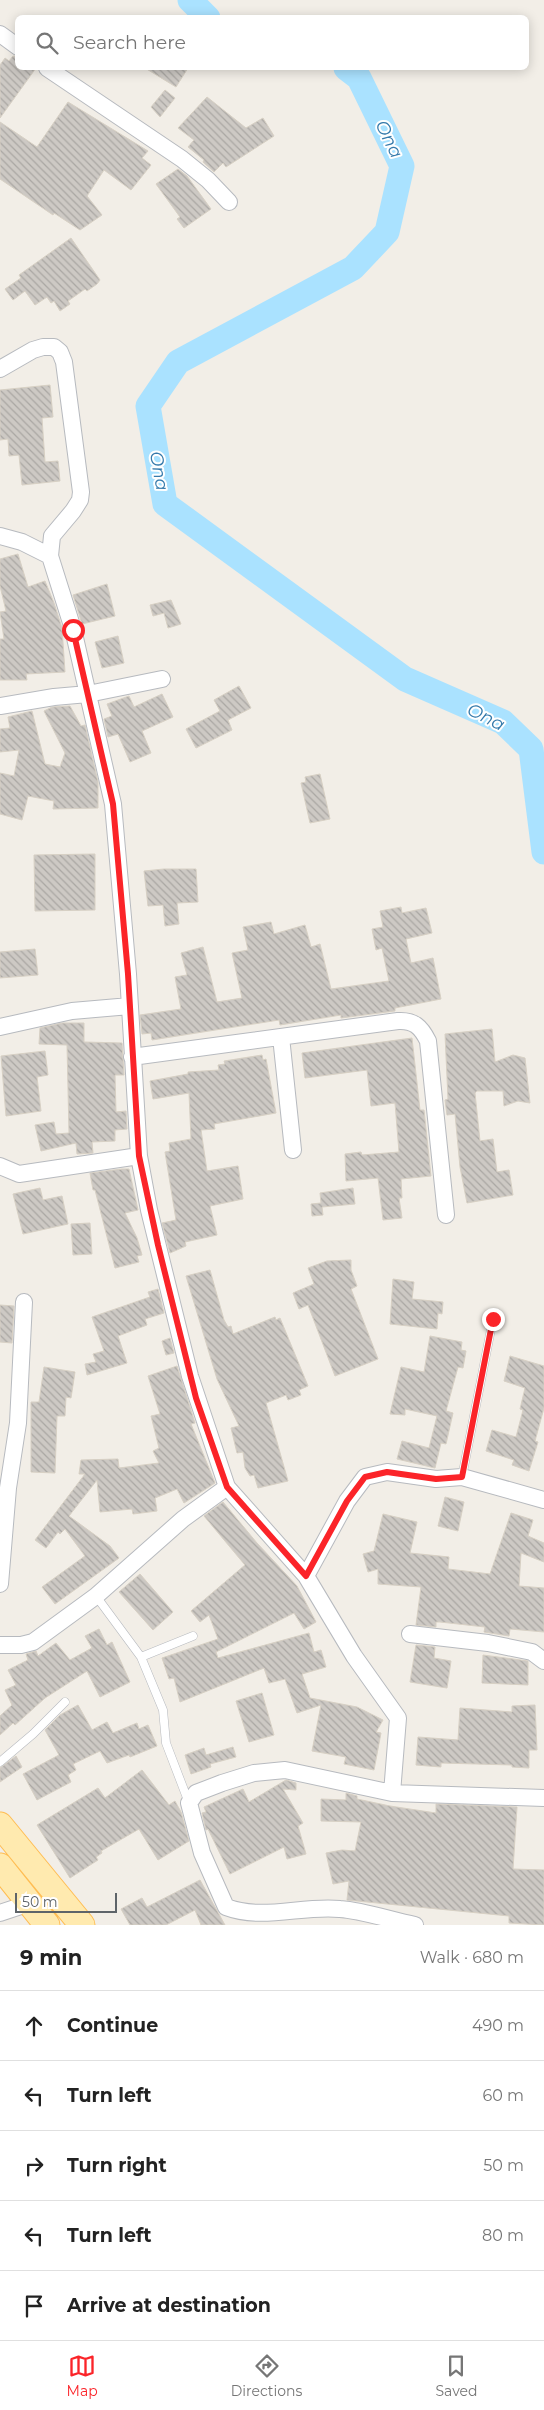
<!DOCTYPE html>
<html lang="en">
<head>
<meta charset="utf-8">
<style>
  :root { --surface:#fff; --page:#f6f6f6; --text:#222; --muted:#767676; --line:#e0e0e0; --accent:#fb2429 }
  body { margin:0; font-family:Montserrat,sans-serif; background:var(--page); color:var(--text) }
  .scale { position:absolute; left:15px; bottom:12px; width:102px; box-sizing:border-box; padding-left:5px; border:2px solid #5e6469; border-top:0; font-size:14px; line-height:18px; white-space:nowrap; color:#5e6469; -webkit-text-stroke:4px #fff; paint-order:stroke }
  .stop { position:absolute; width:15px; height:15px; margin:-11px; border:4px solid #fb2429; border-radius:50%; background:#fff }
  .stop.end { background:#fb2429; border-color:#fff; box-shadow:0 1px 5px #0008 }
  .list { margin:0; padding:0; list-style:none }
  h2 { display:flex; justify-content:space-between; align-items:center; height:65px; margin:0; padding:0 20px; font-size:21px }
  h2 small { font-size:16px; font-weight:400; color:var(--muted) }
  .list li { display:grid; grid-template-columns:32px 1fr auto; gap:15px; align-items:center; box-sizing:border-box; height:70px; padding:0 20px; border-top:1px solid var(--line) }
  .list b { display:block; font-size:19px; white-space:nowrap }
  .list em { font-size:16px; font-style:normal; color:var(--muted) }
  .icon { flex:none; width:28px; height:28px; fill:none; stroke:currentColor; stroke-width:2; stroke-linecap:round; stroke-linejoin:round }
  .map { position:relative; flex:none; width:544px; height:1925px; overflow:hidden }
  .search { position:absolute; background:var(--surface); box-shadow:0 2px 12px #0003; left:15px; right:15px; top:15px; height:55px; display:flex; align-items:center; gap:12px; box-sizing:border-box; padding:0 18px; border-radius:8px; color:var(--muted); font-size:19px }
  .sheet { height:415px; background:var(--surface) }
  nav { display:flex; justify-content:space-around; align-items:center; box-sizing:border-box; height:70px; border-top:1px solid var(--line); background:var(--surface); font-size:14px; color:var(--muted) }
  nav a { display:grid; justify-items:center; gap:2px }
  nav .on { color:var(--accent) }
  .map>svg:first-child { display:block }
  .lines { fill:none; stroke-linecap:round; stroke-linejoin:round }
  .river { stroke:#aae2ff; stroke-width:25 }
  .building { fill:url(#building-back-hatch); stroke:#d7d0c4 }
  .service-casing { stroke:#b7babf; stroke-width:9 }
  .minor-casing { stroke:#b7babf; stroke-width:18 }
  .primary-casing { stroke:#ffbd53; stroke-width:27 }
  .service { stroke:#fff; stroke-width:8 }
  .minor { stroke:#fff; stroke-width:16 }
  .primary { stroke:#ffeaaf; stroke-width:25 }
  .route { stroke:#fb2429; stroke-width:6 }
  .labels { text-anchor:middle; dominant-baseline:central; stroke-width:4; stroke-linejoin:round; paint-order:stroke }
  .water-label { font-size:18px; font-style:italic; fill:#357aab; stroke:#fff }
</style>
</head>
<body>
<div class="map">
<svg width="544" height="1925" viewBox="0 0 544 1925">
  <defs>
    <pattern id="building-back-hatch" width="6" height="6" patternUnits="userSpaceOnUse" patternTransform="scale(1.25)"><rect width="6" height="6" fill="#cdc9c4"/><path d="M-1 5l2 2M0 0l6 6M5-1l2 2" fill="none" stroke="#aaa7a3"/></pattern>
  </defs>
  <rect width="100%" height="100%" fill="#f2eee7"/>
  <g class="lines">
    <path class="river" d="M190,0L208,18
      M346,68L359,78L402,166L387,232L353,268L178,362L148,406L165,504L405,679L503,722L531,749L544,852"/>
  </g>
  <path class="building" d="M13,56L18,57V68H36L0,118V65L5,58L9,61Z
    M145,68H188L176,87Z
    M165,90L175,98L160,117L151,107Z
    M207,97L246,128L263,118L274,136L226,167L223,163L214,172L203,162L204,160L188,147L194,140L178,128Z
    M68,102L148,151L142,158L151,165L131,190L104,170L87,196L102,215L80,230L54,213L53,215L0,179V122L37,147Z
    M178,169L187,176L211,209L184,228L177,219L180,217L156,184Z
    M71,238L100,280L97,284L87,291L85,289L68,301L70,304L60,311L54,301L51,303L47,297L35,305L25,291L13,300L5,289L21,278L19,275Z
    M50,385L53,417L42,418L45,462L58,461L60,481L22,485L19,455L9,456L8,439L0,440V390Z
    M18,554L28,587L45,581L54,603L62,628L65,672L26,674L27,680H0V639H4L0,612L6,611L0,586V559Z
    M107,584L115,616L82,624L73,595Z
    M171,600L181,624L168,628L164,613L153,616L150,605Z
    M118,636L124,663L102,668L95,642Z
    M239,686L251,708L228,720L232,730L196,748L186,729L220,711L214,700Z
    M162,694L173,717L142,731L151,753L130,762L118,734L108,737L104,719L112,716L107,704L129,696L134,707Z
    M70,706L81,726L85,725L98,782V808L53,809L54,801L28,796L22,820L0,814V773L14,776L19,750L0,752V729L10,728L8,717L32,711L45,764L60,767L65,753L44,711L52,707Z
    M320,774L330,819L310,823L301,783L306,782L305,777Z
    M95,854V910L35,911L34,855Z
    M164,869H196L198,902L177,903L179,924L165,926L163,905L148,906L144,871Z
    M401,907L402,913L426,908L432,933L406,939L411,963L433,958L441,999L395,1008V1011L341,1018V1015L280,1025L279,1020L152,1040L151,1033L142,1034L140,1015L181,1009L175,977L187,975L181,953L203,947L217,1002L242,998L232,953L248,950L243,927L271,922L274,934L305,925L311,947L320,944L331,989L389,981L382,948L376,950L372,929L383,927L380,911Z
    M35,949L38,975L0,978V952Z
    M62,1023H84V1042L122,1043L124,1075H115L116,1112L126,1111L127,1129L115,1130V1141L92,1142L93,1153L77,1154L76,1143L41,1151L35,1125L54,1122L56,1134L69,1133L67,1045L39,1044L40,1028Z
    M492,1029L495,1062L513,1055L525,1058L530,1103L518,1101L504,1106L503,1091H477L475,1093L480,1141L493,1139L497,1172L509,1170L513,1195L467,1203L460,1167L455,1114L447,1115L445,1100L448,1099L445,1034Z
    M412,1038L420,1110H424L431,1176L401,1179L402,1198H399L402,1218L383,1220L378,1178L346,1181L345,1154L361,1152L362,1155L399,1152L395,1103L371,1106L367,1070L305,1078L302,1053Z
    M45,1051L48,1075L37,1077L41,1111L6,1116L1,1056Z
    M262,1055L263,1060L266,1059L276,1113L214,1124L215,1129L201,1130L207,1171L238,1166L243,1199L210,1206L217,1235L185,1242L186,1246L170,1253L162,1223L176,1220L165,1152L170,1151L169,1143L191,1139L189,1093L153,1099L150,1081L188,1074V1072L219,1070L218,1065L225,1064L224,1061Z
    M122,1169H129L138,1210L125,1213L137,1238L142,1255L137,1256L139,1262L115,1268L95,1190H93L90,1173Z
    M40,1188L43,1200L62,1196L68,1224L23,1234L13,1194Z
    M353,1188L355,1204L322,1207L323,1215L312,1216L311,1204L321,1203L320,1193Z
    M90,1223L92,1254L73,1255L71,1224Z
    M351,1260V1270L357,1286L351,1289L378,1359L335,1376L308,1305L299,1309L293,1293L314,1284L308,1268L327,1261Z
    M210,1270L224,1320L228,1327L231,1326L233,1334L275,1317L276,1320L280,1318L308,1386L299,1390L301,1395L288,1400L286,1395L266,1403L288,1481L258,1488L254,1475L250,1476L245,1468L243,1452L237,1453L231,1428L239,1426L217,1379L186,1276Z
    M393,1279L414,1282L412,1299L443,1302L442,1314L438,1313L437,1329L390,1324Z
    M158,1289L164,1313L145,1319L147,1325L118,1336L127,1363L87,1375L85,1364L96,1362L93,1354L104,1351L92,1317L150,1297L148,1292Z
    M0,1305L14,1306L12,1343L0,1342Z
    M430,1336L462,1342L461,1350L466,1351L463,1368L458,1367L446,1411L453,1413L446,1444L441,1443L435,1468L397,1459L402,1441L429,1448L437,1416L405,1409V1415L390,1414L401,1367L424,1372Z
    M170,1338L174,1353L166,1355L162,1341Z
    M510,1356L544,1366V1408L535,1441L538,1442L529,1471L512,1465L514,1460L486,1451L492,1430L516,1437L523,1410L520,1409L525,1388L504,1381Z
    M177,1366L195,1423L191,1424L215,1483L184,1503L177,1489L155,1498L157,1511L133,1514L132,1509L100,1512L97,1480L69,1516L110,1546L119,1558L55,1604L42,1587L85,1556L65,1529L60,1534L58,1532L46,1548L35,1540L85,1474H79L81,1460L118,1459L119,1468L159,1463L153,1451L159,1448L151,1416L160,1414L148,1376Z
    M44,1367L75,1372L71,1398L66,1397L65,1416H57L55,1473L31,1472V1402H39Z
    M445,1497L464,1502L458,1531L438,1526Z
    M223,1502L257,1543L297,1586L316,1622L304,1629L294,1613L216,1652L218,1658L309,1633L314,1652L321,1650L326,1667L302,1674L310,1698L357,1707L383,1720L376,1732L381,1733L374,1770L344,1764L346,1757L312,1751L321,1705L297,1713L285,1679L269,1683L264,1668L180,1702L174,1678L169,1679L162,1658L218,1639L209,1615L200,1622L191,1611L245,1565L204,1516Z
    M511,1513L533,1520L528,1536L544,1543V1562L521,1553L519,1586L544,1588V1632L510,1629L509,1636L484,1632L485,1627L440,1622H436V1627L416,1625L421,1587L378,1584V1569L368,1572L363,1554L374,1551L383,1514L417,1522L410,1553L449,1557L448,1569L490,1574Z
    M140,1574L173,1612L153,1630L119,1592Z
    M99,1629L107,1645L112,1642L130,1682L100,1697L87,1671L45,1698L15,1725L13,1723L0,1735V1716L12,1705L5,1690L16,1685L8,1670L28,1660L26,1654L36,1651L38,1656L56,1643L70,1660L92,1648L85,1636Z
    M416,1645L435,1647L434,1658L451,1661L447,1688L410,1682Z
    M483,1655L528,1661V1685L482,1683Z
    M262,1693L274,1735L249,1742L236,1701Z
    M78,1705L92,1730L107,1722L113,1733L137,1723L139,1729L148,1725L157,1746L130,1757L129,1755L107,1763L100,1751L73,1764L76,1770L68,1775L71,1782L37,1800L23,1774L59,1755L45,1730L60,1715Z
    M535,1705L537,1750H529V1768L512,1767V1765L441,1763V1767L416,1765L418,1737L458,1740L460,1708L512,1712V1706Z
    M233,1747L236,1757L210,1764L211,1767L191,1774L185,1755L204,1748L206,1755Z
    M16,1756L22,1767L0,1782V1768Z
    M142,1770L169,1805L175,1801L181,1812L189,1841L158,1860L139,1829L101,1851L102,1853L96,1857L98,1860L70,1878L37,1825L98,1788L105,1798Z
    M286,1780L296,1783V1790L283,1789L303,1823L298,1826L306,1854L287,1859L284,1847L230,1874L208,1829L206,1830L202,1813L206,1812L204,1807L243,1789L249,1802Z
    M346,1793L357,1796V1799L390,1806L436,1813V1804L517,1807L513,1869L544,1870V1925L509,1923V1916L347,1900L349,1881L333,1884L326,1853L342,1850L355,1851L361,1822L321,1821V1799L346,1800Z
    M200,1880L225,1925H201L195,1910L166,1925H130L121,1909L142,1898L147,1907Z"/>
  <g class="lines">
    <defs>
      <path id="service" d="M462,1477L493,1319
        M96,1596L141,1657L163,1710L166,1743L189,1803
        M141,1657L193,1636
        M0,1762L33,1734L65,1702"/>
      <path id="minor" d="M0,34L18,47
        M47,68L182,159L208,180L229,202
        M0,369L33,350L43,347H54L60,352L64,362L81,492L80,500L73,511L52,536L50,556L73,629L113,804L128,974L139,1156L149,1210L190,1376L227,1487L306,1576L354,1656L398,1718L392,1793
        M0,536L22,542L50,556
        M0,706L54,697L88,694L162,679
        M0,1027L72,1011L130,1006
        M281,1037L293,1150
        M132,1057L398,1021C414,1020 421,1027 428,1041L446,1215
        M0,1166L19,1174L139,1156
        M306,1576L347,1501L365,1477L387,1472L436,1479L462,1477L544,1500
        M0,1584L8,1488L18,1423L24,1302
        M410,1634L488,1643L532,1652L544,1661
        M0,1645H21L33,1642L96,1596L183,1519L227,1487
        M0,1913L30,1903
        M415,1925C390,1920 365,1911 340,1909C302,1905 263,1921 226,1907L202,1853L189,1803L196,1793L222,1783L254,1773L285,1770L392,1793L544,1798"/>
      <path id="primary" d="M0,1825L82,1925
        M0,1866L47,1925"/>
    </defs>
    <use href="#service" class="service-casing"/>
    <use href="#minor" class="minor-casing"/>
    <use href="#primary" class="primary-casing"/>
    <use href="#service" class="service"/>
    <use href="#minor" class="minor"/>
    <use href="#primary" class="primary"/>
  </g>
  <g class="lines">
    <path class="route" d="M73,630L113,804L128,974L139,1156L158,1245L196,1398L227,1487L306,1576L347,1501L365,1477L387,1472L436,1479L462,1477L493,1319"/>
  </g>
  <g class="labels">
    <g class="water-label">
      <text transform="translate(389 139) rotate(64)">Ona</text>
      <text transform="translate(159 471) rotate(80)">Ona</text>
      <text transform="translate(486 717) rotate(27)">Ona</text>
    </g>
  </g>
</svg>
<div class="scale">50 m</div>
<div class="stop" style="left:73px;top:630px"></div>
<div class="stop end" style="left:493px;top:1319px"></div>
<div class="search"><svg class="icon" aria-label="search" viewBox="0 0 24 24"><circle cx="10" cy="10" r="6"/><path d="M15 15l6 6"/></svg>Search here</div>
</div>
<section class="sheet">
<h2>9 min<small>Walk · 680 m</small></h2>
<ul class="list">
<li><svg class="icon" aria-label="ahead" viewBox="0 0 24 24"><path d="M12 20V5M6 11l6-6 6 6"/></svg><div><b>Continue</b></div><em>490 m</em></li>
<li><svg class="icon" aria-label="left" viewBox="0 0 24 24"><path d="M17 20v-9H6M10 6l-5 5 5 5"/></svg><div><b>Turn left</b></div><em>60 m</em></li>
<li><svg class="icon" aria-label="right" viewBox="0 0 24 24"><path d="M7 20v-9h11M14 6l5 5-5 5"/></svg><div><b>Turn right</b></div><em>50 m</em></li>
<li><svg class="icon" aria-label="left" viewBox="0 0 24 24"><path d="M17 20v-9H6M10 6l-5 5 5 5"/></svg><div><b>Turn left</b></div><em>80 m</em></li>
<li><svg class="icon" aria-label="arrive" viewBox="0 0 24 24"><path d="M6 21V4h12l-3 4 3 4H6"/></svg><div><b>Arrive at destination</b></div></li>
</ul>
</section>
<nav>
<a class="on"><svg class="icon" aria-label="map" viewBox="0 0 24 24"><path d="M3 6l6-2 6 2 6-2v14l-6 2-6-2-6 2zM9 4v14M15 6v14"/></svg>Map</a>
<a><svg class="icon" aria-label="directions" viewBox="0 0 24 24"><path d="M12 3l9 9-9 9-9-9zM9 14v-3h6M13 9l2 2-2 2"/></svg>Directions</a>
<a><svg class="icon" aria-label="saved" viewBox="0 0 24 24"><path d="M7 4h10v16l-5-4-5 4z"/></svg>Saved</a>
</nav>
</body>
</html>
